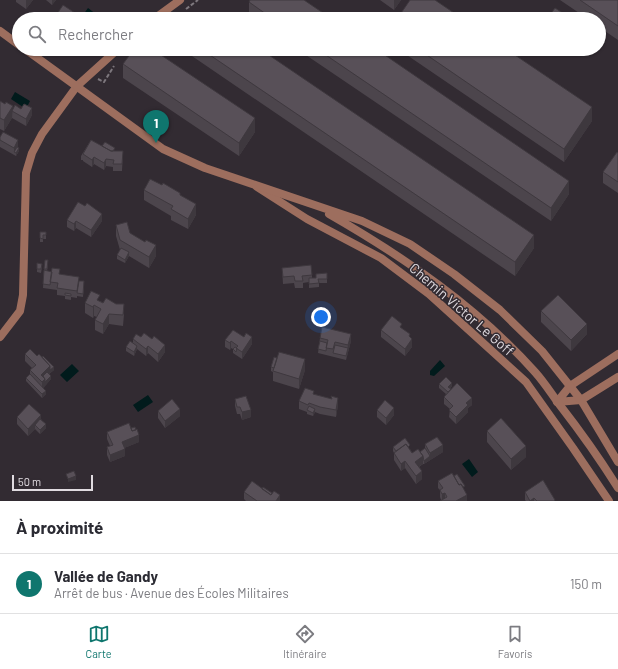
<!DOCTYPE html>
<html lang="fr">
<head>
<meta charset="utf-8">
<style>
  :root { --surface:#fff; --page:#f2f2f3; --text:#2b2b33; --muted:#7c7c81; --line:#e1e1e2; --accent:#0f766e }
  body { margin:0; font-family:Barlow,sans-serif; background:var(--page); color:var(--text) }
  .scale { position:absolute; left:12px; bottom:10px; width:81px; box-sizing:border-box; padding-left:4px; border:2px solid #e0dbe0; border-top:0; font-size:11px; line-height:14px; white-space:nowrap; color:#e0dbe0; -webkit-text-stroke:3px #322b32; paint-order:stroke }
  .you { position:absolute; left:321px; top:317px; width:14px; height:14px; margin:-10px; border:3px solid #fff; border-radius:50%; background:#1a73e8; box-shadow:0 0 0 6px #1a73e833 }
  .badge { display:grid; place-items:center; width:26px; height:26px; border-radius:50%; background:var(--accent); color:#fff; font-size:13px; font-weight:700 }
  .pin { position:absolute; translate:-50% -33px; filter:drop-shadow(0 1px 2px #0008) }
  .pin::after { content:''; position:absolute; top:21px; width:14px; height:12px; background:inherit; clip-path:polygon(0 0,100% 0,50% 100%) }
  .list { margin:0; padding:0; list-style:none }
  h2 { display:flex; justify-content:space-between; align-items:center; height:52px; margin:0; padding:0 16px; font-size:17px }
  h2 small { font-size:13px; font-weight:400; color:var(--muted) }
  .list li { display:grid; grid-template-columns:26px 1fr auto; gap:12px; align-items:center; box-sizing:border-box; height:60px; padding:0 16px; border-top:1px solid var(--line) }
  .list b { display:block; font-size:15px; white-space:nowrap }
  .list p { margin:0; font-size:13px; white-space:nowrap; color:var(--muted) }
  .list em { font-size:13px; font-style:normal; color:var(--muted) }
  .icon { flex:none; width:22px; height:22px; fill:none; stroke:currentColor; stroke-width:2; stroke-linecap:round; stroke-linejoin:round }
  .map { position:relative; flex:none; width:618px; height:501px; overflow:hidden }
  .search { position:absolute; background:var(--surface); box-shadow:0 1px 3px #0004; left:12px; right:12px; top:12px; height:44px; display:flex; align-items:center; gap:10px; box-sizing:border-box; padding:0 14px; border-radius:22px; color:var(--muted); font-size:15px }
  .sheet { height:112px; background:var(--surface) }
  nav { display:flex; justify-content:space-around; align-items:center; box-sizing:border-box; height:56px; border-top:1px solid var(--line); background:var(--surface); font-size:11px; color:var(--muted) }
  nav a { display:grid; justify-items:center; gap:2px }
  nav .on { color:var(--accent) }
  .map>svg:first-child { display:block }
  .water { fill:#011b1c }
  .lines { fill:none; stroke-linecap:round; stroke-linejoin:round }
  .path { stroke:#7d777d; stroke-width:2; stroke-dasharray:4 2; stroke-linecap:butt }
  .minor { stroke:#9d6e5e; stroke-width:8 }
  .tertiary { stroke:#9d6e5e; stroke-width:8 }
  .wall { fill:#4c454c }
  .shaded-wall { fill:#3e383e }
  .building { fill:#585058; stroke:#3e383e }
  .labels { text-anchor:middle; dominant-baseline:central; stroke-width:3; stroke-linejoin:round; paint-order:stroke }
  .street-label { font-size:14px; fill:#e0dbe0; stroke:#322b32 }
</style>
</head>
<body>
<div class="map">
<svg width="618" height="501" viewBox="0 0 618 501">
  <rect width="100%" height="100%" fill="#322b32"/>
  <path class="water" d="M88,8L101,18L100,19H89L83,15Z
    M15,92L30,101L26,109L11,99Z
    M440,360L445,366L434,376L430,375V371Z
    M72,364L79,371L67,382L60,375Z
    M148,395L153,402L138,412L133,405Z
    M469,459L478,472L472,477L462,464Z"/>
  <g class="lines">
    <path class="path" d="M186,9L198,0
      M98,79L104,82L114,66"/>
    <path class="minor" d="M154,19L180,0
      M257,187L307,219L381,258L429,294L471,332L526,382L573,448L609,501
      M0,337L20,311L23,295L26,173L32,153L42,134L77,86L118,49
      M557,402L570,386L618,354
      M557,402L581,400L618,377"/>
    <path class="tertiary" d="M0,31L19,45
      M25,49L163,149L205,168L362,221L410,244L454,274L500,310L542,351L581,400L618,462
      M329,214C404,257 477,307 535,372C544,382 551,393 559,404C580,431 600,459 618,488"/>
  </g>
  <path class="wall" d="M16,0H33L26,9L16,2Z
    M46,0H56L52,5Z
    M380,0H401L394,10Z
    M560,0H618V40L599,27V19H588Z
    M249,2L332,19H253L249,16Z
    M189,49H260L534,248L515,276L189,54Z
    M297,49H376L569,194L551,221Z
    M398,49H506L592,121L564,162Z
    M123,64L255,132L239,156L123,78Z
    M0,101L13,110L32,115L26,126L12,118L4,131L0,129Z
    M0,137L18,147L19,151L16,156L0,147Z
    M91,140L102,146L115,151H123L122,171H113V167L106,166L104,170L94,164L92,167L83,161V160H81V156Z
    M618,153V193L603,183V172Z
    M162,185L180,195L196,215L188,229L171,220V216L144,200V190Z
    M67,220L102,221L91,237L76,228L74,231L67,227Z
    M116,225L130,233L156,256L149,268L129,256L125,263L117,259V255L120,250L116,236Z
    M40,232H46V239H43V242H40Z
    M45,260L48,264L47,271L60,274L79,281L84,285L83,297L77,296V298L71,297V300L65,299V296L57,295V290L43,288L44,270Z
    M42,267L41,273L37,272V269Z
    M282,268L312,275V278H316L327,273V283H319V287L309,288V282L303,283V288H295L294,283L283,284Z
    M100,301L124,314L123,326L109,324L103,334L95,330V320L97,317L94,316L93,318L85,313V303Z
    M541,311L587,334L571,351L541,322Z
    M381,330L410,338L412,347L405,356L381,337Z
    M320,338L351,341L346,360L318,353Z
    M133,339L165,352L158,362L148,353L146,356L137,349L134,356L126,351V347L133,343Z
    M225,340L252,344L242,359L233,353V349L231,348L230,350L225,347Z
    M25,354L37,356L54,370L49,374L51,379L43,388L46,394L42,398L26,381V378L30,374V370L32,368L25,361Z
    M271,367L305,370L299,389L273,381V372L271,371Z
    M439,384L452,386L450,389L472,405L468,408V412L456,424L449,417L450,409L444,404V397L446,394L439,388Z
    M314,394L331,399V396L338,405L336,417L320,414L315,412L313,416L307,414V412L299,409V401Z
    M235,399L251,417L242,420L240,414H237L235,406Z
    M377,410L394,415L386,425L377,417Z
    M158,411L180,416L165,428L158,418Z
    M17,417L41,419L46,428L40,434L35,429L28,436L17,424Z
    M131,428L139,442L124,448L125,456L110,462L107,455V447L110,446L107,439V432Z
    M487,431L526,457L511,470L487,442Z
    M425,444L443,452L424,464H423L419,467L422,479L416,484L405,468L401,471L394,460V453L393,451V447L410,449L412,453L420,452L425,448Z
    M454,476L464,490L467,501L441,500L440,497V490L438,488V481Z
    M244,492L280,501H246L244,499Z
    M525,492L555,501H526L525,500Z"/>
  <path class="shaded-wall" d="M26,0H33L26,9Z
    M52,0H56L52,5Z
    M394,0H401L394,10Z
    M13,106L12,118L4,131V120Z
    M592,107V121L564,162V149Z
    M32,108V115L26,126V119Z
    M255,118V132L239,156V143Z
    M18,140V147L14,152V148Z
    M19,148V151L16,156V153Z
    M94,157V164L92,167V160Z
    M106,159V166L104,170V163Z
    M569,181V194L551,221V208Z
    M196,204V215L188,229V219Z
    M102,214V221L91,237V230Z
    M76,221V228L74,231V224Z
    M534,235V248L515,276V262Z
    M156,245V256L149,268V257Z
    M129,252V256L125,263V260Z
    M94,305V316L93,318V307Z
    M109,314V324L103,334V324Z
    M587,324V334L571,351V340Z
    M351,334V341L346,360L348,345Z
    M252,337V344L242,359V352Z
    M412,339V347L405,356V349Z
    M231,341V348L230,350V343Z
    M165,345V352L158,362V354Z
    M137,346V349L134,356V352Z
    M148,346V353L146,356V349Z
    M305,359V370L299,389V379Z
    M50,366V373L43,380L41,375Z
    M54,367V370L50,373V370Z
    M51,376V379L42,390V382L45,379Z
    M452,383V386L448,391V387Z
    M46,391V394L42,398V394Z
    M338,398V405L336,417V410Z
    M472,398V405L468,408V412L456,424V417L466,403Z
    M394,408V415L386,425V418Z
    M180,409V416L165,428V421Z
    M315,409V412L313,416V413Z
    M251,410V417L242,420V412Z
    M41,415V422L35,425V429L28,436V429Z
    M46,424V428L40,434V430Z
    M139,435V442L122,449V442Z
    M443,445V452L424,464V461L430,456V453Z
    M526,446V457L511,470V459Z
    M125,449V456L110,462V455Z
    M423,456V464L415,469V462Z
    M405,461V468L401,471V464Z
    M422,471V479L416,484V476Z
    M76,476V480L68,482V479Z
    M445,493V500L442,501V494Z
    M280,495V501H276Z
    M467,495V501H456Z
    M534,498V501H530Z"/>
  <path class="building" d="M250,0H304L332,19H273L249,2Z
    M410,0H435L463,19H397Z
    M580,0H618V26Z
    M63,5L75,13L74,15L80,19H57L55,17Z
    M555,8L572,19H547Z
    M208,13L216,19H204Z
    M134,49H152L255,118L239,143L123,64Z
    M201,49H260L534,235L515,262Z
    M317,49H376L569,181L551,208Z
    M418,49H506L592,107L564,149Z
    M0,101L5,104L6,102L13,106L4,120L0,118Z
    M24,104L32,108L26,119L12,111L15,105L21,109Z
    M3,132L18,140L14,148L0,140V137Z
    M91,140L111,151H123L122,164H113L114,160L106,159L104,163L94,157L92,160L83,154Z
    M105,142L115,148L113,151H111L102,146Z
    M17,147L19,148L16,153L14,152Z
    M617,152L618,153V182L603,172Z
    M150,179L162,185L163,183L180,193V195L196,204L188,219L171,209L173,206L144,190Z
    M78,202L85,206L87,203L102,214L91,230L76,221L74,224L67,220Z
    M127,222L130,233L145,242L146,240L156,245L149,257L120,240L116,225Z
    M40,232H46V235H43V239L40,238Z
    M121,248L129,252L125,260L117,255Z
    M45,260H48L47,269H44Z
    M37,263L42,264L41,269H37Z
    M311,265L312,275L302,276L303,281H295L294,276L283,277L282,268Z
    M52,268L60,269L59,274L79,277L77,291L57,288L58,283L50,282Z
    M44,270L52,272L50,285L43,284Z
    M327,273V279H318L319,283L309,284V278H316V274Z
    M79,281H84L83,294L77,293Z
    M91,291L100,295L97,300L103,303L106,298L116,304H124L123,315L109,314L103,324L95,320L101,309L94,305L93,307L85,303Z
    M65,293L71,294V296L65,295Z
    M558,295L587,324L571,340L541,311Z
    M392,316L402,324L400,327L410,334L409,336L412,339L405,349L381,330Z
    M322,327L351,334L348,345L335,342L333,349L326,348L328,340L320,338Z
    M233,330L244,337L246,333L252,337L242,352L236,348L238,346L231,341L230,343L225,340Z
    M144,333L152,339L154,336L165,345L158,354L148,346L146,349L133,339L136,334L141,337Z
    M130,341L137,346L134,352L126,347Z
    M320,341L327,343L326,351L318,349Z
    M335,345L348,348L346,356L333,353Z
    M235,347L237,348L236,352L233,349Z
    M30,349L37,356L39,354L50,366L41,375L45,379L42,382L30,370L36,365L25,354Z
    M279,352L305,359L299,379L273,371Z
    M43,356L54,367L50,370V366L42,357Z
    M274,357L277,358L274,368L271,367Z
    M47,372L51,376L45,382V379L43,376Z
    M30,374L46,391L42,394L26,378Z
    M446,377L452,383L448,387L451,389L448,392L439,384Z
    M457,383L472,398L466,403L468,405L456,417L449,410L453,406L444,397Z
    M305,388L314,391L313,394L332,399L331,396L338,398L336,410L320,407L309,403L308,405L299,401Z
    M246,396L251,410L242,412L240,407H237L235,399Z
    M172,399L180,409L165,421L158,411Z
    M385,400L394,408L386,418L377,410Z
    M29,404L41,415L28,429L17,417Z
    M309,406L315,409L313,413L307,410Z
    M501,418L526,446L511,459L487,431Z
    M40,419L46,424L40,430L35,425Z
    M129,423L132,431L137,429L139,435L122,442L125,449L110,455L107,447L113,445L107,432Z
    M135,427L136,430L132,431L131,428Z
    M437,437L443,445L430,453L425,444Z
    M405,438L410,445L408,447L406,444L396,451L393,447Z
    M406,444L412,453L418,449L423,456L415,462L422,471L416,476L405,461L401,464L394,453Z
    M425,448L430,456L424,461L423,456L420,452Z
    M74,471L76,476L68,479L66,474Z
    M452,473L459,485L461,484L467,495L456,501H440L447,497L445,493L442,494L440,490L443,488L438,481Z
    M457,474L465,486L463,487L461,484L459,485L454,476Z
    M543,480L555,500L554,501H537L534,498L530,501L525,492Z
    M252,481L271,495L274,491L280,495L276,501H257L244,492Z
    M263,487L272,493L271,495L262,489Z"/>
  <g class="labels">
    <g class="street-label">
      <text transform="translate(462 309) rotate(41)">Chemin Victor Le Goff</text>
    </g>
  </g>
</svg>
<div class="scale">50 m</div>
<div class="you"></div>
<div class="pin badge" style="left:156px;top:143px">1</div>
<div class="search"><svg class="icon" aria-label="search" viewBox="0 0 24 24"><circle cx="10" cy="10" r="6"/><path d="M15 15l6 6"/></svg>Rechercher</div>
</div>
<section class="sheet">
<h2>À proximité<small></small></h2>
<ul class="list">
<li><span class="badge">1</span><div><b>Vallée de Gandy</b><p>Arrêt de bus · Avenue des Écoles Militaires</p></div><em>150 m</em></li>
</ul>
</section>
<nav>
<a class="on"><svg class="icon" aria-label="map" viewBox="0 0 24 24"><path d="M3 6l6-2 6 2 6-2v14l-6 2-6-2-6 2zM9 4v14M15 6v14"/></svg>Carte</a>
<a><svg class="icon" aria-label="directions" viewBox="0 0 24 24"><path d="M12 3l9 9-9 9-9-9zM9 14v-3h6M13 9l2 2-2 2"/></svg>Itinéraire</a>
<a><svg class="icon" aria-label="saved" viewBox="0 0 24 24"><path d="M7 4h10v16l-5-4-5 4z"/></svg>Favoris</a>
</nav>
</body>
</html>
